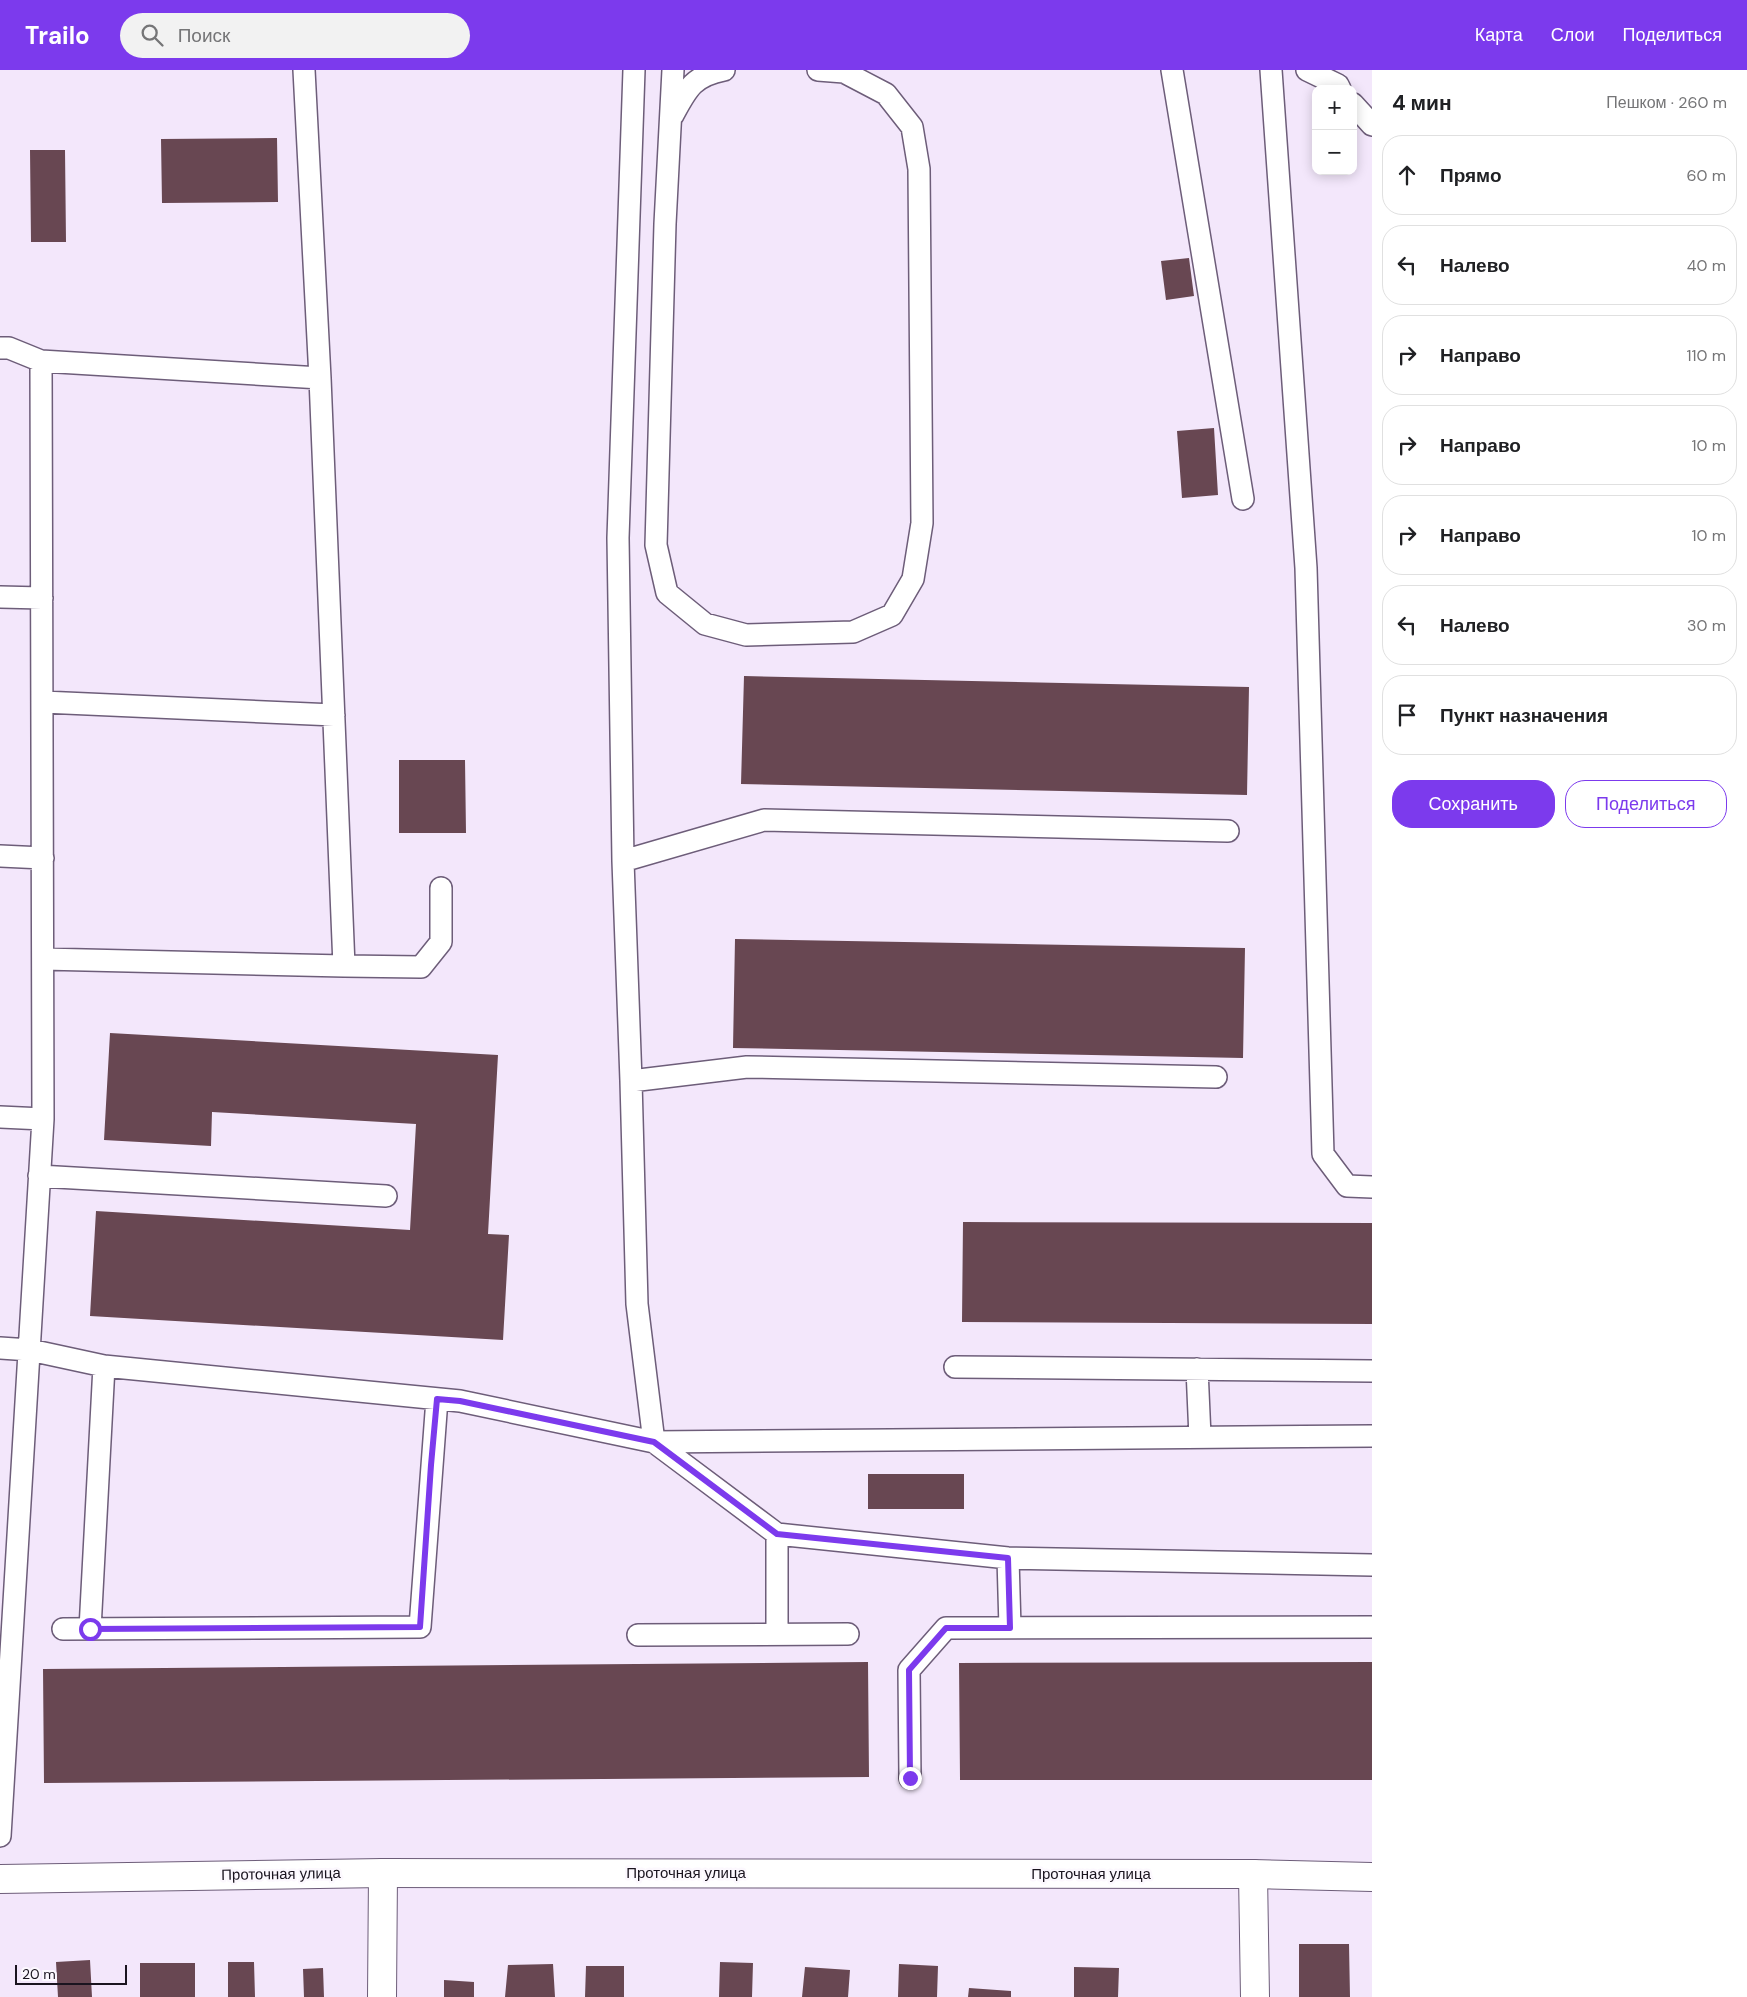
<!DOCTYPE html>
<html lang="ru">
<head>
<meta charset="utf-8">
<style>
  :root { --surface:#fff; --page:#f2f2f2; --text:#202124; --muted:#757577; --line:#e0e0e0; --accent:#7c3aed }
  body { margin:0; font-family:"DM Sans",sans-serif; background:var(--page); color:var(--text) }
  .controls { position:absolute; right:15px; top:15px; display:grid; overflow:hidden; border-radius:10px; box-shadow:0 2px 12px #0003 }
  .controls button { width:45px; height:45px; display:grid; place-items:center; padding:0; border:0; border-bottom:1px solid var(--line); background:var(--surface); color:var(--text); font:25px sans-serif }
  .scale { position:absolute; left:15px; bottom:12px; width:112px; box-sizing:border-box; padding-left:5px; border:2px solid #1a141f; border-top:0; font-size:14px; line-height:18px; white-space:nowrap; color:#1a141f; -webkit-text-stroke:4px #fcf8fe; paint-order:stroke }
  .stop { position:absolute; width:15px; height:15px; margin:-11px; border:4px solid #7c3aed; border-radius:50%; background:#fff }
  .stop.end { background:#7c3aed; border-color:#fff; box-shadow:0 1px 5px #0008 }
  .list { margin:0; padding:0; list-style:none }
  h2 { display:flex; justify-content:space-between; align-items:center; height:65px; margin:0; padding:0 20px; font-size:21px }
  h2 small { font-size:16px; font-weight:400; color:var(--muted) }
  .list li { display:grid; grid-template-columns:32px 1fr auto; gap:15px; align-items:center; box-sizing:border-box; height:80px; margin:0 10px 10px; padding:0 10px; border:1px solid var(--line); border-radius:20px }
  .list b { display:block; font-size:19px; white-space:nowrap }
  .list em { font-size:16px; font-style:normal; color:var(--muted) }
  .actions { display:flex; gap:10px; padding:15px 20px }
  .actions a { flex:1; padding:11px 0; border:1px solid var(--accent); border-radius:20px; text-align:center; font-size:18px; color:var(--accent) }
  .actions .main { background:var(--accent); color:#fff }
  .icon { flex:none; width:28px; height:28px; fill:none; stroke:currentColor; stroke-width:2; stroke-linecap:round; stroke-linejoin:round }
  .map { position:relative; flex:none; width:1372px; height:1927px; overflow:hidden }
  header { display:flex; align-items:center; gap:30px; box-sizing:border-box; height:70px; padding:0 25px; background:var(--accent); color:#fff }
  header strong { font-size:24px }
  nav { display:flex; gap:28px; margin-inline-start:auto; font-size:18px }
  .search { width:350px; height:45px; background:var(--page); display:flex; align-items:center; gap:12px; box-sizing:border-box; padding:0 18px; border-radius:28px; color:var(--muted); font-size:19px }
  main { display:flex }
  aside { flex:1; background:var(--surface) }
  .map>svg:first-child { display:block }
  .building { fill:#684752 }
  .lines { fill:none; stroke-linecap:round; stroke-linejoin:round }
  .service-casing { stroke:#6d5d79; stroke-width:24 }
  .minor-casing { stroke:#6d5d79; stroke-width:30 }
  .tertiary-casing { stroke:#6d5d79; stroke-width:30 }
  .service { stroke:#fff; stroke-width:21 }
  .minor { stroke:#fff; stroke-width:28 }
  .tertiary { stroke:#fff; stroke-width:28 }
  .route { stroke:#7c3aed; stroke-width:6 }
  .labels { text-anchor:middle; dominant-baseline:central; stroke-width:5; stroke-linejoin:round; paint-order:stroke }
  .street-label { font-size:15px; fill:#1a141f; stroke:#fcf8fe }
</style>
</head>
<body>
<header>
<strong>Trailo</strong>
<div class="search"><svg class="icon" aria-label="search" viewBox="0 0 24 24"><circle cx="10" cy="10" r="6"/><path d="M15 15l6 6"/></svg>Поиск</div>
<nav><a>Карта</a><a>Слои</a><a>Поделиться</a></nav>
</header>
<main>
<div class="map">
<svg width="1372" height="1927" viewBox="0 0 1372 1927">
  <rect width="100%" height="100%" fill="#f3e7fb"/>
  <path class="building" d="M277,68L278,132L162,133L161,69Z
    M30,80H65L66,172H31Z
    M1189,188L1194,226L1166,230L1161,191Z
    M1214,358L1218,425L1182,428L1177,361Z
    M744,606L1249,617L1247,725L741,714Z
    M399,690H465L466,763H399Z
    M735,869L1245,878L1243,988L733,978Z
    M110,963L498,985L488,1164L509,1165L503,1270L90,1246L96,1141L410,1160L416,1054L212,1042L211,1076L104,1070Z
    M963,1152L1372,1153V1254L962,1252Z
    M868,1404H964V1439H868Z
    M868,1592L869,1707L44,1713L43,1599Z
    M1372,1592V1710H960L959,1593Z
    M1299,1874H1349L1350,1927H1299Z
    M90,1890L92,1927H58L56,1892Z
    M228,1892H254L255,1927H228Z
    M720,1892L753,1893L752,1927H719Z
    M140,1893H195V1927H140Z
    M553,1894L555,1927H505L508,1895Z
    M899,1894L938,1896L937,1927H898Z
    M586,1896H624V1927H585Z
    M805,1897L850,1900L848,1927H802Z
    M1074,1897L1119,1898L1118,1927H1074Z
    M323,1898L324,1927H304L303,1899Z
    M444,1910L474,1912V1927H444Z
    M969,1918L1011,1921V1927H968Z"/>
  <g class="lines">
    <defs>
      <path id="service" d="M634,0L618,468L623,791L631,1011L637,1234L654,1372L777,1464L1008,1488L1372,1495
        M673,0L665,154L656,475L667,523L705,554L746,565L853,562L892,545L913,509L922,453L919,99L912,57L886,24L844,2L818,0
        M1172,0L1243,429
        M1271,0L1306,498L1323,1084L1347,1116L1372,1117
        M1307,0L1338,15L1340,19
        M1353,34L1372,55
        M673,45C687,19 693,6 724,0
        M0,278H9L41,291
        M0,527L42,528
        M43,632L334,645
        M0,786L43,788
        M623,791L764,750L1228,761
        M43,889L344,896L320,308
        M344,896L421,897L441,872V818
        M631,1011L747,997L1216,1007
        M0,1047L43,1049
        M39,1106L386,1126
        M0,1278L30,1280L104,1296L460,1331L654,1372L1372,1366
        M955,1297L1372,1301
        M1197,1299L1200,1367
        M777,1464V1563
        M1008,1488L1010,1558
        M63,1559L420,1557L437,1329
        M90,1559L104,1296
        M638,1565L848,1564
        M910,1708L909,1600L946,1558L1372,1557
        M0,1766L43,1049L41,291L320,308L304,0"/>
      <path id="minor" d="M1253,1804L1255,1927
        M382,1927L383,1803"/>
      <path id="tertiary" d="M0,1809L383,1803L1253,1804L1372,1807"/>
    </defs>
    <use href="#service" class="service-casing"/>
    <use href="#minor" class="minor-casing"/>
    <use href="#tertiary" class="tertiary-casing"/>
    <use href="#service" class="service"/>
    <use href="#minor" class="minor"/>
    <use href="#tertiary" class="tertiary"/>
  </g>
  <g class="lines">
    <path class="route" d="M90,1559L420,1557L431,1395L437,1329L460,1331L654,1372L777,1464L1008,1488L1010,1558H946L909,1600L910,1708"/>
  </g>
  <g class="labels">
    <g class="street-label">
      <text x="686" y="1803">Проточная улица</text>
      <text transform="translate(281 1804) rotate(-1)">Проточная улица</text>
      <text x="1091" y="1804">Проточная улица</text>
    </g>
  </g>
</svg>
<div class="controls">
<button>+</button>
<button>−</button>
</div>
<div class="scale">20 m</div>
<div class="stop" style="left:90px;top:1559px"></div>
<div class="stop end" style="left:910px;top:1708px"></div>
</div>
<aside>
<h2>4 мин<small>Пешком · 260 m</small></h2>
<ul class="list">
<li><svg class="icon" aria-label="ahead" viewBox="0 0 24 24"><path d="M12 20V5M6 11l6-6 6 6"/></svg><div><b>Прямо</b></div><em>60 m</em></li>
<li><svg class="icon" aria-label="left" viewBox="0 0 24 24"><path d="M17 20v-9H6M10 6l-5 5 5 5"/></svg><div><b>Налево</b></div><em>40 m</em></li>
<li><svg class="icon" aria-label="right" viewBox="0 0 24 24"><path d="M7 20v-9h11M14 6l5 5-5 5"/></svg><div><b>Направо</b></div><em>110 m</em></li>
<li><svg class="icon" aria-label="right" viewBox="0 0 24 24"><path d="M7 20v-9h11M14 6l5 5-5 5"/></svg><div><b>Направо</b></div><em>10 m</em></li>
<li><svg class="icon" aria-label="right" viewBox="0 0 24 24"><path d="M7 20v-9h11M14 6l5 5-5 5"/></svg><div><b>Направо</b></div><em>10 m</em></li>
<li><svg class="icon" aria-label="left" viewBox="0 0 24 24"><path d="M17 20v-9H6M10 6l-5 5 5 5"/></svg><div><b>Налево</b></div><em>30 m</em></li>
<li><svg class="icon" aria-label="arrive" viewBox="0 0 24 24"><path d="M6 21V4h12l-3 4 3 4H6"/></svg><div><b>Пункт назначения</b></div></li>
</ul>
<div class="actions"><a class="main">Сохранить</a><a>Поделиться</a></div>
</aside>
</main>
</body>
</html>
